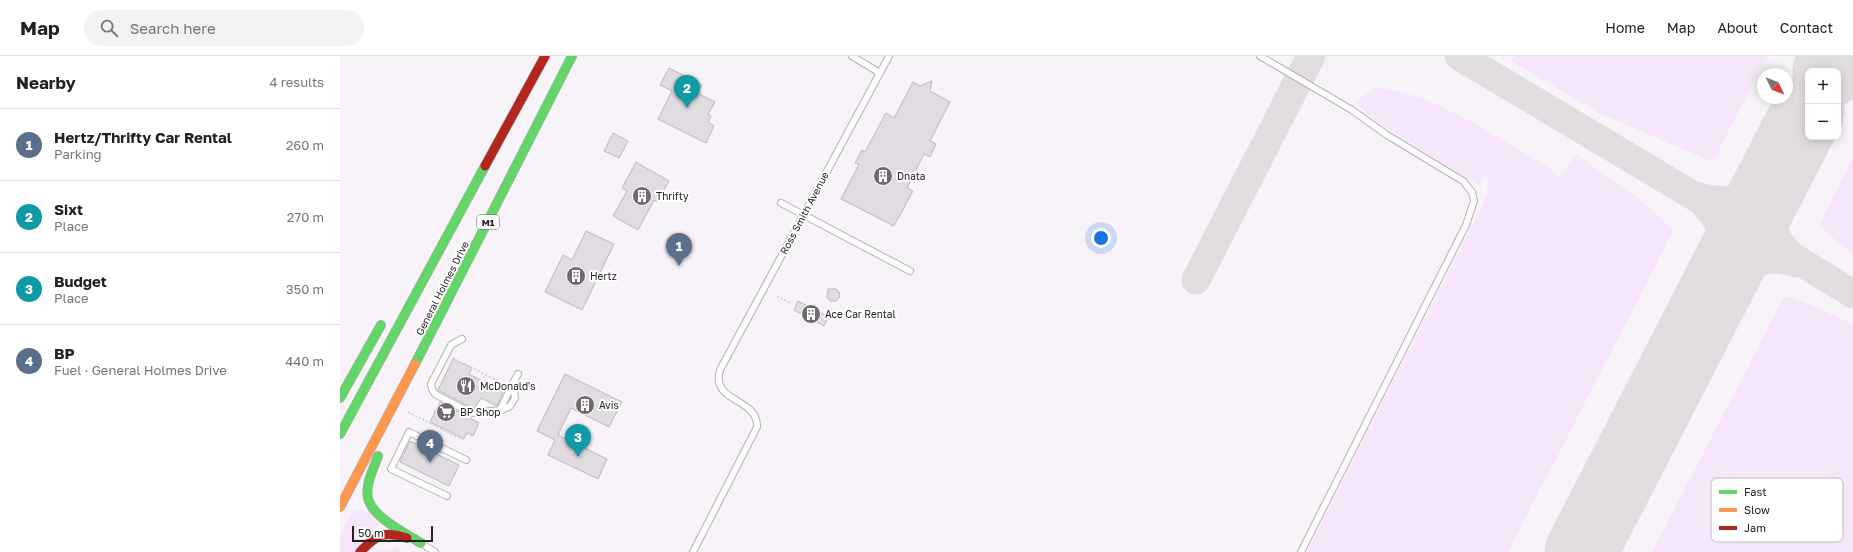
<!DOCTYPE html>
<html lang="en">
<head>
<meta charset="utf-8">
<style>
  :root { --surface:#fff; --page:#f2f2f2; --text:#222; --muted:#767676; --line:#e0e0e0; --accent:#6f6a6f }
  body { margin:0; font-family:"Golos Text",sans-serif; background:var(--page); color:var(--text) }
  .controls { position:absolute; right:12px; top:12px; display:grid; overflow:hidden; border-radius:8px; box-shadow:0 2px 10px #0003 }
  .controls button { width:36px; height:36px; display:grid; place-items:center; padding:0; border:0; border-bottom:1px solid var(--line); background:var(--surface); color:var(--text); font:20px sans-serif }
  .compass { position:absolute; left:1417px; top:12px; width:36px; height:36px; border-radius:50%; background:var(--surface); box-shadow:0 2px 10px #0003; rotate:133deg }
  .scale { position:absolute; left:12px; bottom:10px; width:81px; box-sizing:border-box; padding-left:4px; border:2px solid #252125; border-top:0; font-size:11px; line-height:14px; white-space:nowrap; color:#252125; -webkit-text-stroke:3px #fff; paint-order:stroke }
  .you { position:absolute; left:761px; top:182px; width:14px; height:14px; margin:-10px; border:3px solid #fff; border-radius:50%; background:#1a73e8; box-shadow:0 0 0 6px #1a73e833 }
  .badge { display:grid; place-items:center; width:26px; height:26px; border-radius:50%; background:var(--accent); color:#fff; font-size:13px; font-weight:700 }
  .pin { position:absolute; translate:-50% -33px; filter:drop-shadow(0 1px 2px #0008) }
  .pin::after { content:''; position:absolute; top:21px; width:14px; height:12px; background:inherit; clip-path:polygon(0 0,100% 0,50% 100%) }
  .list { margin:0; padding:0; list-style:none }
  h2 { display:flex; justify-content:space-between; align-items:center; height:52px; margin:0; padding:0 16px; font-size:17px }
  h2 small { font-size:13px; font-weight:400; color:var(--muted) }
  .list li { display:grid; grid-template-columns:26px 1fr auto; gap:12px; align-items:center; box-sizing:border-box; height:72px; padding:0 16px; border-top:1px solid var(--line) }
  .list b { display:block; font-size:15px; white-space:nowrap }
  .list p { margin:0; font-size:13px; white-space:nowrap; color:var(--muted) }
  .list em { font-size:13px; font-style:normal; color:var(--muted) }
  .icon { flex:none; width:22px; height:22px; fill:none; stroke:currentColor; stroke-width:2; stroke-linecap:round; stroke-linejoin:round }
  .map { position:relative; flex:none; width:1513px; height:496px; overflow:hidden }
  header { display:flex; align-items:center; gap:24px; box-sizing:border-box; height:56px; padding:0 20px; background:var(--surface); border-bottom:1px solid var(--line) }
  header strong { font-size:19px }
  nav { display:flex; gap:22px; margin-inline-start:auto; font-size:14px }
  .search { width:280px; height:36px; background:var(--page); display:flex; align-items:center; gap:10px; box-sizing:border-box; padding:0 14px; border-radius:22px; color:var(--muted); font-size:15px }
  main { display:flex }
  aside { flex:1; background:var(--surface) }
  .map>svg:first-child { display:block }
  .green { fill:#f6e6fa }
  .lines { fill:none; stroke-linecap:round; stroke-linejoin:round }
  .taxiway { stroke:#e0dce0; stroke-width:29 }
  .runway { stroke:#e0dce0; stroke-width:73 }
  .building { fill:#e0dce1; stroke:#bcb8bc }
  .lane-casing { stroke:#b5b1b5; stroke-width:8 }
  .fast-casing { stroke:#ada3af; stroke-width:10 }
  .slow-casing { stroke:#ada3af; stroke-width:10 }
  .jam-casing { stroke:#ada3af; stroke-width:10 }
  .path { stroke:#d5d3d5; stroke-width:2; stroke-dasharray:2 2; stroke-linecap:butt }
  .lane { stroke:#fefdfe; stroke-width:6 }
  .fast { stroke:#63d668; stroke-width:9 }
  .slow { stroke:#ff974d; stroke-width:9 }
  .jam { stroke:#b3261e; stroke-width:9 }
  .labels { text-anchor:middle; dominant-baseline:central; stroke-width:4; stroke-linejoin:round; paint-order:stroke }
  .shield { fill:#fff; stroke:#666466; stroke-width:1 }
  .shield-label { font-size:9px; font-weight:bold; fill:#252125 }
  .poi-label { font-size:10px; fill:#252125; stroke:#fff; text-anchor:start }
  .street-label { font-size:10px; fill:#252125; stroke:#fff }
  .key { fill:#fff; stroke:#bebcbe; stroke-width:1 }
  .key-label { font-size:11px; fill:#252125 }
</style>
</head>
<body>
<header>
<strong>Map</strong>
<div class="search"><svg class="icon" aria-label="search" viewBox="0 0 24 24"><circle cx="10" cy="10" r="6"/><path d="M15 15l6 6"/></svg>Search here</div>
<nav><a>Home</a><a>Map</a><a>About</a><a>Contact</a></nav>
</header>
<main>
<aside>
<h2>Nearby<small>4 results</small></h2>
<ul class="list">
<li><span class="badge" style="background:#5c6f8a">1</span><div><b>Hertz/Thrifty Car Rental</b><p>Parking</p></div><em>260 m</em></li>
<li><span class="badge" style="background:#0f9aa8">2</span><div><b>Sixt</b><p>Place</p></div><em>270 m</em></li>
<li><span class="badge" style="background:#0f9aa8">3</span><div><b>Budget</b><p>Place</p></div><em>350 m</em></li>
<li><span class="badge" style="background:#5c6f8a">4</span><div><b>BP</b><p>Fuel · General Holmes Drive</p></div><em>440 m</em></li>
</ul>
</aside>
<div class="map">
<svg width="1513" height="496" viewBox="0 0 1513 496">
  <rect width="100%" height="100%" fill="#f8f3f9"/>
  <path class="green" d="M1174,0H1427L1378,96L1379,98L1374,103L1368,104L1261,58L1171,5Z
    M1036,32C1091,35 1158,82 1206,110L1220,120L1236,98L1298,142L1334,174L1168,496H967L1148,138L1147,128L1150,122L1145,120L1140,130L1036,65L1014,46Z
    M1513,102V199L1479,170Z
    M1444,241H1452L1513,268V496H1312Z
    M13,454L29,455L40,466L15,496H0V479Z
    M57,491L60,496H34H35Z"/>
  <g class="lines">
    <path class="taxiway" d="M1119,0L1349,137L1513,238
      M1478,15L1479,0
      M1498,29L1513,19
      M1449,95C1430,134 1415,163 1450,199
      M1440,113L1468,60
      M1358,141C1388,150 1422,142 1437,113
      M856,224L971,0
      M1378,234C1393,207 1429,197 1457,207
      M1346,290L1383,217C1393,194 1383,167 1366,150"/>
    <path class="runway" d="M1489,15L1497,0
      M1241,496L1468,55"/>
  </g>
  <path class="building" d="M329,12L362,29L357,37L375,46L368,58L371,60L368,66L374,70L366,87L318,63L332,35L320,29Z
    M592,25L590,35L610,46L590,85L596,88L590,101L584,98L567,132L573,135L554,170L501,143L519,108L515,107L522,94L525,96L546,57L554,62L573,26L580,30Z
    M273,77L288,85L279,102L264,95Z
    M296,106L329,125L317,146L314,144L298,174L273,160L287,135L282,132Z
    M246,175L274,188L242,254L205,236L223,199L232,204Z
    M488,233H496L500,237L499,242L496,245H490L487,241Z
    M458,245L488,261L484,270L454,254Z
    M113,303L132,312L129,318L163,336L157,350L141,342L135,352H132L98,334Z
    M225,318L282,346L269,371L231,352L218,379L267,403L258,423L208,399L215,384L197,375Z
    M100,346L139,367L133,380L127,377L124,383L90,366Z
    M70,385L119,409L109,430L60,406Z"/>
  <g class="lines">
    <defs>
      <path id="lane" d="M512,0L540,17
        M920,0L1012,54L1047,79L1123,125L1132,136L1134,145L1126,169L961,496
        M441,147L570,215
        M122,283L111,289L91,328L92,333L95,338L131,357L162,354L170,350L175,342L173,327L178,318
        M160,354L173,327
        M107,440L51,413L69,376L126,404
        M84,489L95,496
        M353,496L417,371C418,341 370,347 380,314L549,0"/>
      <path id="fast" d="M75,308L232,0
        M0,342L41,269
        M0,378L145,110
        M38,400C34,412 25,428 28,442C32,461 65,477 81,487"/>
      <path id="slow" d="M0,451L75,308"/>
      <path id="jam" d="M145,110L205,0
        M20,496C37,479 43,474 67,482"/>
    </defs>
    <use href="#lane" class="lane-casing"/>
    <use href="#fast" class="fast-casing"/>
    <use href="#slow" class="slow-casing"/>
    <use href="#jam" class="jam-casing"/>
    <path class="path" d="M437,240L452,248
      M113,302L164,328
      M68,356L123,384"/>
    <use href="#lane" class="lane"/>
    <use href="#fast" class="fast"/>
    <use href="#slow" class="slow"/>
    <use href="#jam" class="jam"/>
  </g>
  <defs>
    <symbol id="building-disc" viewBox="-11 -11 22 22"><circle r="9.5" fill="#6f6a6f" stroke="#fff"/><path d="M-4-6H4V6H1V3H-1V6H-4ZM-2.5-4.3h1.7v1.8h-1.7ZM.8-4.3h1.7v1.8H.8ZM-2.5-1h1.7V.8h-1.7ZM.8-1h1.7V.8H.8Z" fill="#fff"/></symbol>
    <symbol id="restaurant-disc" viewBox="-11 -11 22 22"><circle r="9.5" fill="#6f6a6f" stroke="#fff"/><path d="M-5-6h1v4h1v-4h1v4h1v-4h1v5L-1.5 .5V6h-2V.5L-5-1ZM5-6V6H3V1.5H1.5Q1.5-4 5-6Z" fill="#fff"/></symbol>
    <symbol id="supermarket-disc" viewBox="-11 -11 22 22"><circle r="9.5" fill="#6f6a6f" stroke="#fff"/><path d="M-6-5.5h2.5l.6 2H6L4.5 2H-2.5L-4.4-4H-6ZM-1.5 3.2a1.3 1.3 0 1 0 .1 0ZM3 3.2a1.3 1.3 0 1 0 .1 0Z" fill="#fff"/></symbol>
  </defs>
  <g fill-rule="evenodd">
    <use href="#building-disc" x="532" y="109" width="22" height="22"/>
    <use href="#building-disc" x="291" y="129" width="22" height="22"/>
    <use href="#building-disc" x="225" y="209" width="22" height="22"/>
    <use href="#building-disc" x="460" y="247" width="22" height="22"/>
    <use href="#restaurant-disc" x="115" y="319" width="22" height="22"/>
    <use href="#building-disc" x="234" y="338" width="22" height="22"/>
    <use href="#supermarket-disc" x="95" y="345" width="22" height="22"/>
  </g>
  <g class="labels">
    <rect class="shield" x="137" y="159" width="22" height="14" rx="3"/>
    <g class="shield-label">
      <text x="148" y="166">M1</text>
    </g>
    <g class="poi-label">
      <text x="557" y="120">Dnata</text>
      <text x="316" y="140">Thrifty</text>
      <text x="250" y="220">Hertz</text>
      <text x="485" y="258">Ace Car Rental</text>
      <text x="140" y="330">McDonald's</text>
      <text x="259" y="349">Avis</text>
      <text x="120" y="356">BP Shop</text>
    </g>
    <g class="street-label">
      <text transform="translate(464 157) rotate(-62)">Ross Smith Avenue</text>
      <text transform="translate(102 232) rotate(-63)">General Holmes Drive</text>
    </g>
  </g>
  <rect x="1371" y="422" width="132" height="64" rx="6" class="key"/>
  <rect x="1379" y="434" width="18" height="4" fill="#63d668"/>
  <rect x="1379" y="452" width="18" height="4" fill="#ff974d"/>
  <rect x="1379" y="470" width="18" height="4" fill="#b3261e"/>
  <g class="key-label">
    <text x="1404" y="440">Fast</text>
    <text x="1404" y="458">Slow</text>
    <text x="1404" y="476">Jam</text>
  </g>
</svg>
<div class="controls">
<button>+</button>
<button>−</button>
</div>
<svg class="compass" viewBox="-18 -18 36 36"><path d="M0-13l5 13h-10z" fill="#e53935"/><path d="M0 13l5-13h-10z" fill="#767676"/></svg>
<div class="scale">50 m</div>
<div class="you"></div>
<div class="pin badge" style="left:339px;top:210px;background:#5c6f8a">1</div>
<div class="pin badge" style="left:347px;top:52px;background:#0f9aa8">2</div>
<div class="pin badge" style="left:238px;top:401px;background:#0f9aa8">3</div>
<div class="pin badge" style="left:90px;top:407px;background:#5c6f8a">4</div>
</div>
</main>
</body>
</html>
